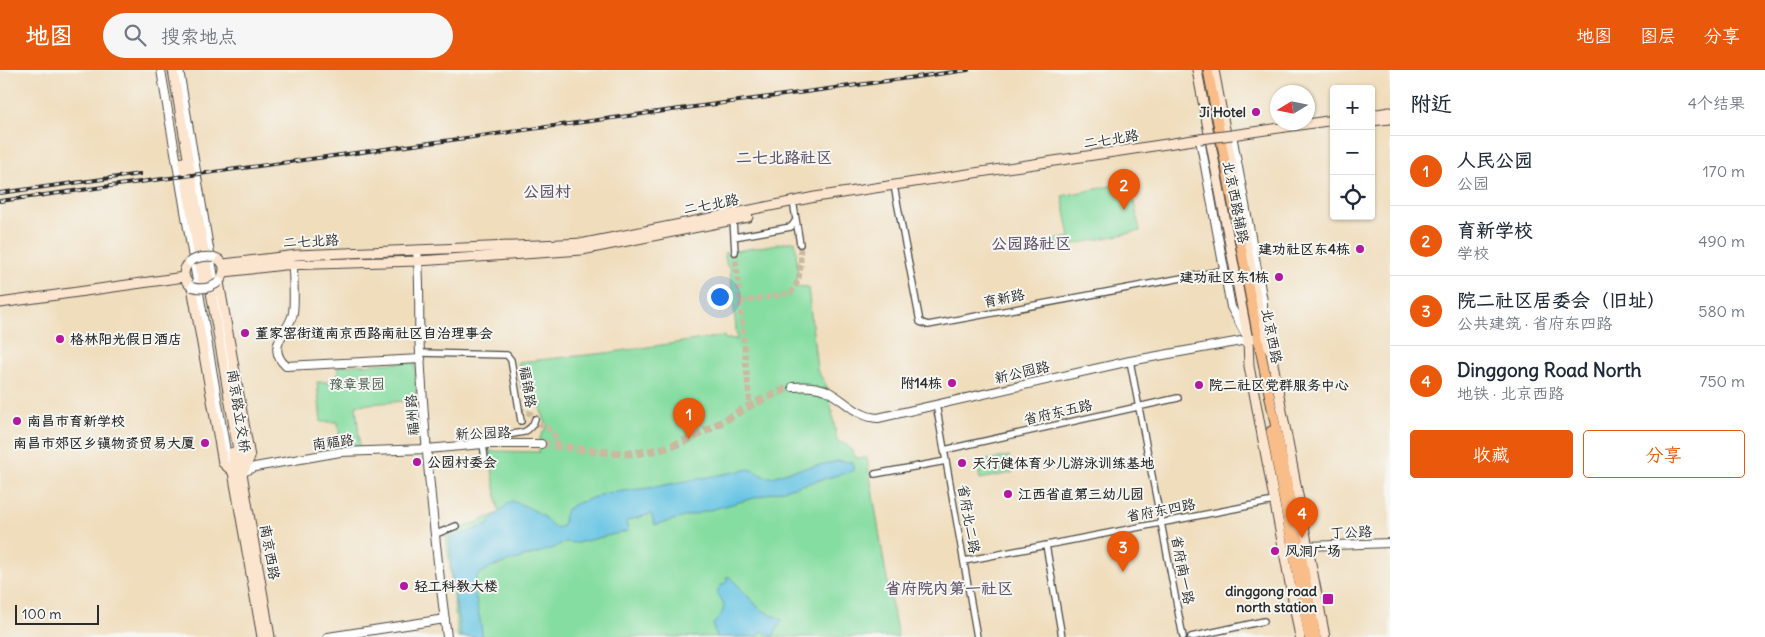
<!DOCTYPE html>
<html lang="zh">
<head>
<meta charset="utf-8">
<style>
  :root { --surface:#fff; --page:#f6f6f7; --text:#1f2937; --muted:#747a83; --line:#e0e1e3; --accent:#ea580c }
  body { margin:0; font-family:Delius,"LXGW WenKai TC",sans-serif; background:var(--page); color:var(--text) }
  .controls { position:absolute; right:15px; top:15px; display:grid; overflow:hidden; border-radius:5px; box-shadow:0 1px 4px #0004 }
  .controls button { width:45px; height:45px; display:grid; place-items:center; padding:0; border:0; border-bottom:1px solid var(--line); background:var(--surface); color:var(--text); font:25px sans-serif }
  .compass { position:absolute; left:1270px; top:15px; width:45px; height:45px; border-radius:50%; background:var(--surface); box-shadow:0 1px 4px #0004; rotate:260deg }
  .scale { position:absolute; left:15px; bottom:12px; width:84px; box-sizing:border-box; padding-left:5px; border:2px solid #2b2b2b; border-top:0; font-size:14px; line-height:18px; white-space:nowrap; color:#2b2b2b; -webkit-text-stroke:4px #f6f6f2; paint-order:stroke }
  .you { position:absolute; left:719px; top:226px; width:18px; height:18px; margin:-12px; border:4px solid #fff; border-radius:50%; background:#1a73e8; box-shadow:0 0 0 8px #1a73e833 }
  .badge { display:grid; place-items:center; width:32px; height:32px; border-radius:50%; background:var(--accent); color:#fff; font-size:16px; font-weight:700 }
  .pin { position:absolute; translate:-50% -41px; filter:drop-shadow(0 1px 2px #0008) }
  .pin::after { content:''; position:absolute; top:26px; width:18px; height:15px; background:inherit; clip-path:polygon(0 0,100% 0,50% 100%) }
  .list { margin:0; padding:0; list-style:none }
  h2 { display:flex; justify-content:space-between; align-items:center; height:65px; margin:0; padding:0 20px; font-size:21px }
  h2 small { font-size:16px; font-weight:400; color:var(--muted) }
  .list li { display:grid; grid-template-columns:32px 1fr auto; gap:15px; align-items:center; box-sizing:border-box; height:70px; padding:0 20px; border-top:1px solid var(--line) }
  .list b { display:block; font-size:19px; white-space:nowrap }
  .list p { margin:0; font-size:16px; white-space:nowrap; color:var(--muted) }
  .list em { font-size:16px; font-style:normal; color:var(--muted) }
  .actions { display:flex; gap:10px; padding:15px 20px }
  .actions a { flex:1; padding:11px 0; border:1px solid var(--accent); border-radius:5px; text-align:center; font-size:18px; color:var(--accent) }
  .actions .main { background:var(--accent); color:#fff }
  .icon { flex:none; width:28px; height:28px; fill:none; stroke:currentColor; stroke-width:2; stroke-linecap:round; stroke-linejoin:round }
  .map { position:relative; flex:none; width:1390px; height:567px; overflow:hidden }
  header { display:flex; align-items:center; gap:30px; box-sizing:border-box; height:70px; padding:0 25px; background:var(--accent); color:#fff }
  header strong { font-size:24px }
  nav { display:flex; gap:28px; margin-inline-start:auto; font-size:18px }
  .search { width:350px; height:45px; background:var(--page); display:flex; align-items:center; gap:12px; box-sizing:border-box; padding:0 18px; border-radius:28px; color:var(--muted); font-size:19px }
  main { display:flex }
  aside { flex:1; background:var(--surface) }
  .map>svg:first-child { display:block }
  .green { fill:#86dda1; stroke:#588466 }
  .water { fill:#66c4e4; stroke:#487888 }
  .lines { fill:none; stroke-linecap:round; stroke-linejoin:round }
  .minor-tunnel { stroke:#c9b99f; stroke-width:5.5; stroke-dasharray:5.5 3; stroke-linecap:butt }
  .tertiary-tunnel { stroke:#c9b99f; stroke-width:8; stroke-dasharray:8 4; stroke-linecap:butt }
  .minor-casing { stroke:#494641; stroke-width:8 }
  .tertiary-casing { stroke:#494641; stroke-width:10 }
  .secondary-casing { stroke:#494641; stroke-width:11 }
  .primary-casing { stroke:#494641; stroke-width:11 }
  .minor { stroke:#fff; stroke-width:5.5 }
  .tertiary { stroke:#fff; stroke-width:8 }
  .secondary { stroke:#fce5cf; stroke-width:9 }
  .primary { stroke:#f8bd88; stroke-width:9 }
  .rail-casing { stroke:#2b2b2b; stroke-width:4 }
  .rail { stroke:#f6f6f2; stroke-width:2; stroke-dasharray:5.5; stroke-linecap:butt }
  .tertiary-bridge-casing { stroke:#494641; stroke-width:10; stroke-linecap:butt }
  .secondary-bridge-casing { stroke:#494641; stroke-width:11; stroke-linecap:butt }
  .tertiary-bridge { stroke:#fff; stroke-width:8 }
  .secondary-bridge { stroke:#fce5cf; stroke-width:9 }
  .poi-dot { fill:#b5179e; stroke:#f6f6f2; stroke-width:2 }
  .labels { text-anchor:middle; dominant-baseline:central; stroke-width:4; stroke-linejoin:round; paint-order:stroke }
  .poi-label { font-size:14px; font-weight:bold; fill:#2b2b2b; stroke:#f6f6f2; text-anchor:start }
  .street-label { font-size:14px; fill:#2b2b2b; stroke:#f6f6f2 }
  .park-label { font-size:14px; fill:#425848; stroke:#f6f6f2 }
  .quarter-label { font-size:16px; font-weight:bold; fill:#61556c; stroke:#f6f6f2 }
</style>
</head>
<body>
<header>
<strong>地图</strong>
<div class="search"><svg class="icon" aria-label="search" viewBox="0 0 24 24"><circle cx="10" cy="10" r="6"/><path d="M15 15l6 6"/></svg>搜索地点</div>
<nav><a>地图</a><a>图层</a><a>分享</a></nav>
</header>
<main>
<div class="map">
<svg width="1390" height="567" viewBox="0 0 1390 567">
  <rect width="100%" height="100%" fill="#f6f6f2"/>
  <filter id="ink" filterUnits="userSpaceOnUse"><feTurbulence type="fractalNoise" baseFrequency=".02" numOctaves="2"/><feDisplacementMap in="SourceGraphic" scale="10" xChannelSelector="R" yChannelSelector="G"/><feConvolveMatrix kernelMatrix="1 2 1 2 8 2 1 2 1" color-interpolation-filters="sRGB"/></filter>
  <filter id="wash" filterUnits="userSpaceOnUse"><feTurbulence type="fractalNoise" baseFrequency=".0096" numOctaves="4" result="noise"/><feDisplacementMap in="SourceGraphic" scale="20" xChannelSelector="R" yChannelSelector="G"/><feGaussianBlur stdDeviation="1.12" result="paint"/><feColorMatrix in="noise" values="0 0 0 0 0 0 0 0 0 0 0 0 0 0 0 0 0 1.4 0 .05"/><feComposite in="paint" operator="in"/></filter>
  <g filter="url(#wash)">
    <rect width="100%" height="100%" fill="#f0ddbc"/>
    <path class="green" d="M1130,112L1140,161L1055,178L1054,170L1070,167L1062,126Z
      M795,171L798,202L795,216L808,217L817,300L828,318L837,371L847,375L857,388H867L886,504L898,567H458L446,465L499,443L489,381L539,382L540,367L547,356L534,322L521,318L518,292L606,283L724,266L725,269H737L730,197L727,196L724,183Z
      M415,292L417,330L356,335L360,378L341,380L338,352H321L317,312H337L338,296Z
      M1009,386L1012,403L980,409L977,392Z"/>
    <path class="water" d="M838,391L853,392V401L655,455L651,444L626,451L628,461L577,473L565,472L554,478L491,497L477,506L474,518L483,567H461L452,510L450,468L488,455L490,450L511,431C522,434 535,440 544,447C548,451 550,455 555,458L563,456L566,440L575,434L606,423L649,418L750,399L766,407H773L790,401Z
      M726,507H730L760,539L782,550L773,567L762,561L757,567H716L713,554C724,544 728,535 717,523L720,516L727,512Z"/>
  </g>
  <g filter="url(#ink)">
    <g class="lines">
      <path class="minor-tunnel" d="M735,182L750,336
        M740,232L791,223C803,207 801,192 800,174
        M519,339L531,344L539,354L548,358L555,366L558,376"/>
      <path class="tertiary-tunnel" d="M541,374C576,377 615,388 651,381C703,372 743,332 793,317"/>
      <defs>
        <path id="minor" d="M895,121L920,252L928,255L1225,200
          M794,137L800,174
          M733,150L735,182
          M734,167L791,157L796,150
          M420,283L507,285L511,290L521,351
          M1130,291L1183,567
          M936,334L977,567
          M470,372L524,362C530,359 533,356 535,349
          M483,374L485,389
          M944,380L1178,328
          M875,404L946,391
          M436,464L456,456
          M1046,475L1062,567
          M964,491L1274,431
          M1191,567L1264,551"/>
        <path id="tertiary" d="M161,0L227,387L232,399
          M179,0L244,386L243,402L255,397L340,382L427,379L483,374H541
          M1232,65L1263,231V247
          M1200,69L1231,237L1245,263
          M417,181C421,215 418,249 420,283C425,378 435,473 447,567
          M293,195C293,210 295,228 293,243C290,261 264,276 286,296L421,289
          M793,317C803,316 815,316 825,320C843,328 856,347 878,348L1130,291L1252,269
          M1283,481L1308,476L1390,473
          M328,567L445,549"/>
        <path id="secondary" d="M173,0L270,567
          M1197,0L1248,270L1249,296L1300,567
          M1214,0L1264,267L1271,283L1325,567
          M1371,45L1390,42
          M1371,51L1390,49
          M1232,65L1334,50
          M183,92L203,212
          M213,187C227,191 226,202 219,212L250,387L243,402
          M190,192C181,200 183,210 192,217L223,393L233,402
          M224,194L297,185L585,173L815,127L1200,69
          M225,202L284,195L418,191L582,180L748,147
          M0,233L184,207
          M233,382V402L262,567"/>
        <path id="primary" d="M1208,0L1258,268L1300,478L1316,567
          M1271,361L1309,567"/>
      </defs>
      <use href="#minor" class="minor-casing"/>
      <use href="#tertiary" class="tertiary-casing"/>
      <use href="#secondary" class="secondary-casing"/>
      <use href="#primary" class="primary-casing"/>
      <use href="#minor" class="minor"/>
      <use href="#tertiary" class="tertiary"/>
      <use href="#secondary" class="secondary"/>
      <use href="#primary" class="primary"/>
      <defs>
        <path id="rail" d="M0,123L140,104
          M0,131L968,0"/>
      </defs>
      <use href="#rail" class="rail-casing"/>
      <use href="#rail" class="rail"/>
      <defs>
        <path id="tertiary-bridge" d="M190,192C196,187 206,186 213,187
          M192,217C202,220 211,218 219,212"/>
        <path id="secondary-bridge" d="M1200,69L1232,65"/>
      </defs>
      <use href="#tertiary-bridge" class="tertiary-bridge-casing"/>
      <use href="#secondary-bridge" class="secondary-bridge-casing"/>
      <use href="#tertiary-bridge" class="tertiary-bridge"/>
      <use href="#secondary-bridge" class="secondary-bridge"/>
    </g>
  </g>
  <g class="poi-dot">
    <circle cx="1256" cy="42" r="5"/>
    <circle cx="1360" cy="179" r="5"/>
    <circle cx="1279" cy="207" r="5"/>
    <circle cx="245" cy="263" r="5"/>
    <circle cx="60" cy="269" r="5"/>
    <circle cx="952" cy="313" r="5"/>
    <circle cx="1199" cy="315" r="5"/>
    <circle cx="17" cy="351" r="5"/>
    <circle cx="205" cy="373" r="5"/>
    <circle cx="417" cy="392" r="5"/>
    <circle cx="962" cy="393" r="5"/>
    <circle cx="1008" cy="424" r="5"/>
    <circle cx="1275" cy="481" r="5"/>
    <circle cx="404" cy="516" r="5"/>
    <rect x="1322" y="523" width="12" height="12" rx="2.5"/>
  </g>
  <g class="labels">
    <g class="poi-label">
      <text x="1246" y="42" text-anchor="end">Ji Hotel</text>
      <text x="1350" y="179" text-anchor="end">建功社区东4栋</text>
      <text x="1269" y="207" text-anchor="end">建功社区东1栋</text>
      <text x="255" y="263">董家窑街道南京西路南社区自治理事会</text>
      <text x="70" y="269">格林阳光假日酒店</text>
      <text x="942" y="313" text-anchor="end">附14栋</text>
      <text x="1209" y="315">院二社区党群服务中心</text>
      <text x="27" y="351">南昌市育新学校</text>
      <text x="195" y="373" text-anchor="end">南昌市郊区乡镇物资贸易大厦</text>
      <text x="427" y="392">公园村委会</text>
      <text x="972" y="393">天行健体育少儿游泳训练基地</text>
      <text x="1018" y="424">江西省直第三幼儿园</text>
      <text x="1285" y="481">风洞广场</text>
      <text x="414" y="516">轻工科教大楼</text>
      <text x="1317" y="521" text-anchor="end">dinggong road<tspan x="1317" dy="16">north station</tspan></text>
    </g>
    <g class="street-label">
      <text transform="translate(1111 69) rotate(-9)">二七北路</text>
      <text transform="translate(1236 132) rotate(79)">北京西路辅路</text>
      <text transform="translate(711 134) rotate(-11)">二七北路</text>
      <text transform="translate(311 171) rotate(-3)">二七北路</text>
      <text transform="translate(1004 228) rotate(-11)">育新路</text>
      <text transform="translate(1272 266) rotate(79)">北京西路</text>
      <text transform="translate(1022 302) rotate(-13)">新公园路</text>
      <text transform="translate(528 317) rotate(81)">福锦路</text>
      <text transform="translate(239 341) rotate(81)">南京路立交桥</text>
      <text transform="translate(1058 342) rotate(-13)">省府东五路</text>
      <text transform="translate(412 345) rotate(-94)">福州路</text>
      <text transform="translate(483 363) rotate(-2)">新公园路</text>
      <text transform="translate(333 372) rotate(-7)">南福路</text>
      <text transform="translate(1161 440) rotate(-11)">省府东四路</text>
      <text transform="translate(969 449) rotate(80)">省府北二路</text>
      <text transform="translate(1351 462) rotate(-2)">丁公路</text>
      <text transform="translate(270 482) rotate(80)">南京西路</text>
      <text transform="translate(1183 500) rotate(79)">省府南一路</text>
    </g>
    <g class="park-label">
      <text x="357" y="314">豫章景园</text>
    </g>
    <g class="quarter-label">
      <text x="784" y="87">二七北路社区</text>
      <text x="547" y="121">公园村</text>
      <text x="1031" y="173">公园路社区</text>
      <text x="949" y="518">省府院内第一社区</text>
    </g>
  </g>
</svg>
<div class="controls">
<button>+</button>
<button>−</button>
<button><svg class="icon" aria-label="locate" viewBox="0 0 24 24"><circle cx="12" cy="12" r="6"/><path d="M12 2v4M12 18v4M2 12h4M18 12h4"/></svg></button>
</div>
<svg class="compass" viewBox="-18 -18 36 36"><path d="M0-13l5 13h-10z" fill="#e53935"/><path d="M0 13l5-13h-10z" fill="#747a83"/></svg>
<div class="scale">100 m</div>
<div class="you"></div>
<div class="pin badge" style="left:689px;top:369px">1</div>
<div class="pin badge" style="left:1124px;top:140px">2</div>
<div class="pin badge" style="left:1123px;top:502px">3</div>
<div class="pin badge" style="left:1302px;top:468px">4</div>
</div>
<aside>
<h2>附近<small>4个结果</small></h2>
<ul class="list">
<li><span class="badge">1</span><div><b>人民公园</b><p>公园</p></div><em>170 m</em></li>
<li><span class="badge">2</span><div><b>育新学校</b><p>学校</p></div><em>490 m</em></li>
<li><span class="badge">3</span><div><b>院二社区居委会（旧址）</b><p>公共建筑 · 省府东四路</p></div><em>580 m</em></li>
<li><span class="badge">4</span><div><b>Dinggong Road North</b><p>地铁 · 北京西路</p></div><em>750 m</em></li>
</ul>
<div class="actions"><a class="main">收藏</a><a>分享</a></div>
</aside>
</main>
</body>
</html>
